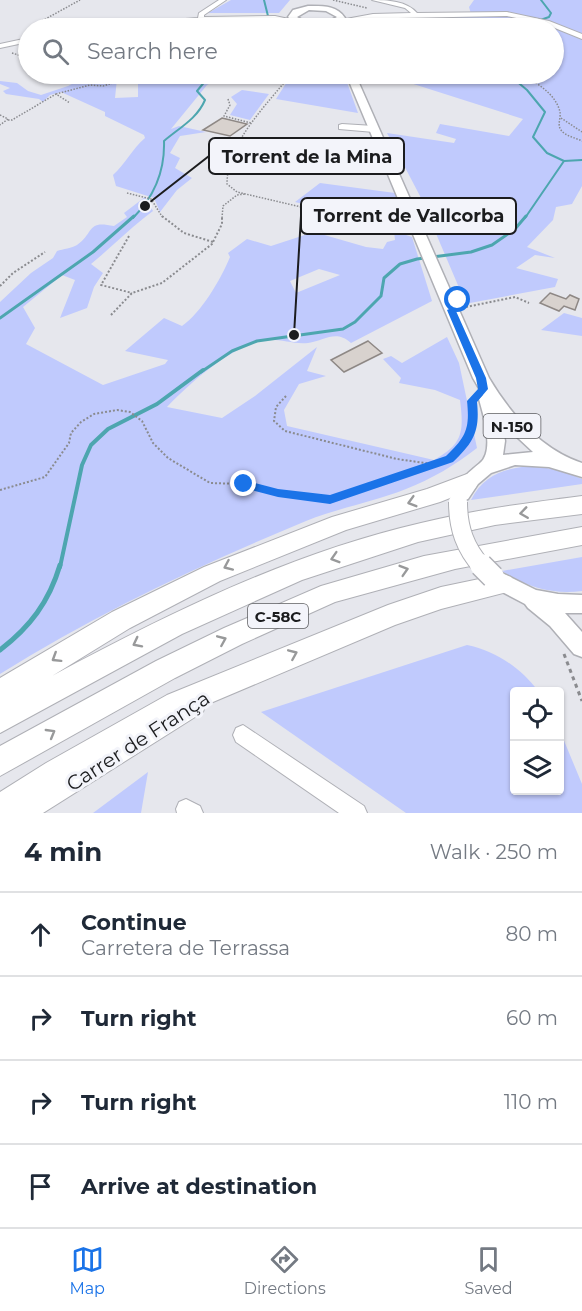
<!DOCTYPE html>
<html lang="en">
<head>
<meta charset="utf-8">
<style>
  :root { --surface:#fff; --page:#f2f2f3; --text:#1f2937; --muted:#747a83; --line:#e0e1e3; --accent:#1a73e8 }
  body { margin:0; font-family:Montserrat,sans-serif; background:var(--page); color:var(--text) }
  .controls { position:absolute; right:18px; bottom:18px; display:grid; overflow:hidden; border-radius:6px; box-shadow:0 2px 4px #0004 }
  .controls button { width:54px; height:54px; display:grid; place-items:center; padding:0; border:0; border-bottom:2px solid var(--line); background:var(--surface); color:var(--text); font:30px sans-serif }
  .stop { position:absolute; width:18px; height:18px; margin:-14px; border:4px solid #1a73e8; border-radius:50%; background:#fff }
  .stop.end { background:#1a73e8; border-color:#fff; box-shadow:0 2px 6px #0008 }
  .list { margin:0; padding:0; list-style:none }
  h2 { display:flex; justify-content:space-between; align-items:center; height:78px; margin:0; padding:0 24px; font-size:26px }
  h2 small { font-size:20px; font-weight:400; color:var(--muted) }
  .list li { display:grid; grid-template-columns:39px 1fr auto; gap:18px; align-items:center; box-sizing:border-box; height:84px; padding:0 24px; border-top:2px solid var(--line) }
  .list b { display:block; font-size:22px; white-space:nowrap }
  .list p { margin:0; font-size:20px; white-space:nowrap; color:var(--muted) }
  .list em { font-size:20px; font-style:normal; color:var(--muted) }
  .icon { flex:none; width:33px; height:33px; fill:none; stroke:currentColor; stroke-width:2; stroke-linecap:round; stroke-linejoin:round }
  .map { position:relative; flex:none; width:582px; height:813px; overflow:hidden }
  .search { position:absolute; background:var(--surface); box-shadow:0 2px 4px #0004; left:18px; right:18px; top:18px; height:66px; display:flex; align-items:center; gap:15px; box-sizing:border-box; padding:0 21px; border-radius:33px; color:var(--muted); font-size:22px }
  .sheet { height:414px; background:var(--surface) }
  nav { display:flex; justify-content:space-around; align-items:center; box-sizing:border-box; height:84px; border-top:2px solid var(--line); background:var(--surface); font-size:16px; color:var(--muted) }
  nav a { display:grid; justify-items:center; gap:3px }
  nav .on { color:var(--accent) }
  .map>svg:first-child { display:block }
  .green { fill:#c0cafd; fill-rule:evenodd }
  .lines { fill:none; stroke-linecap:round; stroke-linejoin:round }
  .stream-far3 { stroke:#4da6af; stroke-width:2 }
  .stream-far2 { stroke:#4da6af; stroke-width:3 }
  .stream-far1 { stroke:#4da6af; stroke-width:4 }
  .stream { stroke:#4da6af; stroke-width:5 }
  .building { fill:#d8d2ce; stroke:#8e8885; stroke-width:1.5 }
  .minor-casing { stroke:#afb0b6; stroke-width:2 }
  .major-casing { stroke:#afb0b6; stroke-width:3 }
  .highway-casing { stroke:#afb0b6; stroke-width:2 }
  .path-far2 { stroke:#8a8b8f; stroke-width:1.5; stroke-dasharray:1.5 1.5; stroke-linecap:butt }
  .path-far1 { stroke:#8a8b8f; stroke-width:2; stroke-dasharray:2 2; stroke-linecap:butt }
  .path { stroke:#8a8b8f; stroke-width:3; stroke-dasharray:4 4; stroke-linecap:butt }
  .minor { fill:#fff; fill-rule:evenodd }
  .major { fill:#fff; fill-rule:evenodd }
  .highway { fill:#fff; fill-rule:evenodd }
  .major-bridge-far1-casing { stroke:#afb0b6; stroke-width:20; stroke-linecap:butt }
  .major-bridge-casing { stroke:#afb0b6; stroke-width:25; stroke-linecap:butt }
  .major-bridge-far1 { stroke:#fff; stroke-width:18 }
  .major-bridge { stroke:#fff; stroke-width:22 }
  .oneway { stroke:#98999a }
  .route { fill:#1a73e8 }
  .labels { text-anchor:middle; dominant-baseline:central; stroke-width:6; stroke-linejoin:round; paint-order:stroke }
  .shield { fill:#f3f4fa; stroke:#5c5d60; stroke-width:1.5 }
  .shield-label { font-size:15px; font-weight:bold; fill:#1b1c1e }
  .near-street-label { font-size:20px; fill:#1b1c1e; stroke:#f3f4fa }
  .leader { fill:none; stroke:#1b1c1e; stroke-width:2 }
  .callout-dot { fill:#1b1c1e; stroke:#f3f4fa; stroke-width:2 }
  .callout { fill:#f3f4fa; stroke:#1b1c1e; stroke-width:2 }
  .callout-label { font-size:18px; text-anchor:middle; font-weight:bold; fill:#1b1c1e }
</style>
</head>
<body>
<div class="map">
<svg width="582" height="813" viewBox="0 0 582 813">
  <rect width="100%" height="100%" fill="#e6e7ed"/>
  <path class="green" d="M231,0H290L279,13H208Z
    M474,0H582V186L572,204L556,207L553,220L527,247L555,258L535,255L516,268L558,279L555,287L470,303L460,290L420,196L387,133L454,143L456,139L436,133L440,124L509,136L523,119L382,74H554V28H404L396,17L471,14L469,7Z
    M276,20L308,28H248L225,21Z
    M91,74H104V76L117,79L115,98L138,97V83L183,76C194,87 203,67 223,76L207,85L171,129L179,126L206,132L180,136L170,153L180,158L175,168L192,178L177,190L160,212L154,198L116,186L113,175C126,163 132,149 145,138L144,135L105,116V112L61,92L50,95L43,102L39,99L6,94L3,91L10,88L0,84V81L17,83L28,91L41,95L68,86Z
    M292,74H344L358,113L276,99Z
    M242,90L269,94L250,120L230,115L237,104L231,97Z
    M320,183L395,193L409,230L295,202Z
    M145,197L153,211C131,227 112,247 91,264L103,273L94,287L87,308L60,318L75,280L62,275L23,307L35,328L26,344L103,385L165,364L168,360L125,351L164,318L182,326C201,313 221,279 230,257L228,253L247,239L271,246L314,232L366,247L383,249L387,242L395,240L394,231L412,237L432,301L351,343C335,329 325,341 308,343C293,345 276,337 261,341C229,348 189,384 167,407L222,418L255,396L317,347L307,371L326,376L299,384L284,410L287,426L434,460C463,444 464,432 460,400L435,390L399,383L401,378L383,359L391,356L402,363L447,337L459,363L477,448C455,465 432,479 406,489C373,502 338,508 306,521C200,565 97,613 0,674V302L31,273L53,258L57,251C63,249 72,248 77,245C95,232 86,220 114,226L127,217L124,213ZM319,269L340,275L296,293L290,281Z
    M564,313L582,318V336L541,330Z
    M536,466L562,471L582,479V484L471,500C484,473 508,467 536,466Z
    M582,557V591C553,595 526,587 502,571Z
    M467,645C496,651 521,668 538,691L514,692V790H560V731L582,784V813H406L261,712Z
    M148,772L141,813H93Z"/>
  <g class="lines">
    <path class="stream-far3" d="M264,0L271,28
      M526,25L549,17L551,13L541,0
      M518,28L523,27
      M508,74L527,90L545,112L533,137L547,153L564,161L525,218
      M564,161L582,160
      M133,218C154,197 165,171 164,141C179,128 197,119 205,100L197,91L206,80L228,74"/>
    <path class="stream-far2" d="M0,318L93,252L134,216
      M201,372L232,351L257,341L343,329L355,322L381,296L384,278L400,264L417,259L471,252L492,245L515,229L526,216"/>
    <path class="stream-far1" d="M60,567L82,465L91,445L108,429L157,404L203,370"/>
    <path class="stream" d="M0,650C30,627 49,602 60,565"/>
  </g>
  <path class="building" d="M222,118L247,124L230,136L203,130Z
    M550,293L566,299L570,295L579,299L575,310L564,306L559,311L540,303Z
    M368,341L382,353L344,372L331,360Z"/>
  <g class="lines">
    <defs>
      <path id="minor" d="M219,0H226L204,15V17L275,16L298,21L295,23L275,20L204,21L115,28H94L97,26L198,18L199,13Z
        M372,0C387,0 407,1 417,13L507,12L549,21L582,34V39L545,24L507,16L398,18L403,26L400,28L381,27L376,18L338,23L335,21L373,14L411,13L405,8ZM382,18H391L395,24H385Z
        M28,38V42L0,48V44Z
        M342,124L374,126L378,129L374,132L339,129V125Z
        M196,697L203,700L205,706L203,712L43,813H14L17,806Z
        M243,725L364,806L367,813H339L236,742L233,735L236,728Z
        M186,799L200,806L203,813H177L176,809L179,802Z"/>
      <path id="major" d="M308,6C322,6 337,5 345,18C330,32 302,31 288,17L293,10ZM309,10L326,11L337,17C324,25 309,25 297,17Z
        M346,74H355L489,378C511,415 541,449 582,463V477L549,467L515,465L491,473L478,484L468,499L461,501L454,499L452,494C459,480 469,472 480,463C495,451 483,414 479,399L483,395L473,378ZM502,423L533,452L503,455L505,441Z
        M494,569L536,590L558,594L582,595V613H565L582,632V657L574,654L550,626L528,608L525,604L487,584L484,578L487,572Z"/>
      <path id="highway" d="M467,474L475,476L478,482L475,488L440,502L346,530L220,581L130,628L52,676C169,613 291,553 421,523C474,510 527,503 582,496V514L495,525L418,542L302,580L182,634L0,733V678L112,612L204,567L332,517L427,489Z
        M582,527V545L455,569L335,602L242,644L175,678L0,776V746L156,661L224,628L321,586L424,556Z
        M503,574L511,577L515,584L511,591L441,609L395,625L187,713L66,783L21,813H0V792L46,763L167,695L388,605L441,587Z"/>
    </defs>
    <use href="#minor" class="minor-casing"/>
    <use href="#major" class="major-casing"/>
    <use href="#highway" class="highway-casing"/>
    <path class="path-far2" d="M333,0L367,8
      M29,28L80,0
      M506,28L517,24
      M12,53L28,58
      M126,74L130,79L150,80L189,74
      M245,74H249
      M257,74L287,79
      M291,74C267,105 227,142 227,184L237,192L348,218
      M520,74C536,82 556,94 560,112C561,118 557,125 561,130C565,136 576,138 582,141
      M56,94L90,85L103,86L129,78
      M228,99L230,105L224,116L251,123
      M0,115L8,119L0,125
      M561,118L582,132
      M8,120H12L56,94L70,103
      M127,193L151,199L163,218
      M222,218L223,206L237,195L245,194"/>
    <path class="path-far1" d="M162,216L184,233L213,242
      M342,216L404,231
      M129,236L101,285L132,293
      M0,286L13,273L45,252
      M466,307L515,297L529,303
      M111,315L132,293L162,283L212,244L222,224V216
      M286,396L276,407L274,421L285,431L397,459L432,464
      M0,490L45,477L69,443L71,433L81,422L94,414L117,410L130,412L142,421L153,443L168,458L210,483L244,484L278,493L330,500L450,459C471,438 471,429 472,400"/>
    <path class="path" d="M564,654L582,701"/>
    <use href="#minor" class="minor"/>
    <use href="#major" class="major"/>
    <use href="#highway" class="highway"/>
    <defs>
      <path id="major-bridge-far1" d="M458,502C458,528 465,548 482,567"/>
      <path id="major-bridge" d="M481,565L493,577"/>
    </defs>
    <use href="#major-bridge-far1" class="major-bridge-far1-casing"/>
    <use href="#major-bridge" class="major-bridge-casing"/>
    <use href="#major-bridge-far1" class="major-bridge-far1"/>
    <use href="#major-bridge" class="major-bridge"/>
  </g>
  <defs><path id="oneway-chevron" d="M-2-3.5L2.5 0L-2 3.5" fill="none" stroke-width="1.6" stroke-linecap="round" stroke-linejoin="round" transform="scale(1.5)"/></defs>
  <g class="oneway">
    <use href="#oneway-chevron" transform="translate(412 502) rotate(164)"/>
    <use href="#oneway-chevron" transform="translate(524 513) rotate(172)"/>
    <use href="#oneway-chevron" transform="translate(335 558) rotate(163)"/>
    <use href="#oneway-chevron" transform="translate(228 566) rotate(156)"/>
    <use href="#oneway-chevron" transform="translate(404 570) rotate(-17)"/>
    <use href="#oneway-chevron" transform="translate(222 640) rotate(-23)"/>
    <use href="#oneway-chevron" transform="translate(137 643) rotate(153)"/>
    <use href="#oneway-chevron" transform="translate(293 654) rotate(-23)"/>
    <use href="#oneway-chevron" transform="translate(56 658) rotate(148)"/>
    <use href="#oneway-chevron" transform="translate(51 733) rotate(-30)"/>
  </g>
  <path class="route" d="M455,299H461L465,308L456,311L486,378L488,389L477,402C480,431 474,442 453,462L330,504L278,497L240,487L239,484L244,480L278,489L330,495L446,456C466,437 470,429 467,401L478,389L476,378L447,310L456,306Z"/>
  <g class="labels">
    <g class="shield">
      <rect x="483.5" y="414" width="57" height="24" rx="4.5"/>
      <rect x="248" y="604" width="60" height="24" rx="4.5"/>
    </g>
    <g class="shield-label">
      <text x="512" y="426">N-150</text>
      <text x="278" y="616">C-58C</text>
    </g>
    <g class="near-street-label">
      <text transform="translate(138 741) rotate(-33)">Carrer de França</text>
    </g>
  </g>
  <path class="leader" d="M145 206L209 156M294 335L301 216"/>
  <g class="callout-dot">
    <circle cx="145" cy="206" r="6"/>
    <circle cx="294" cy="335" r="6"/>
  </g>
  <g class="callout">
    <rect x="209" y="138" width="195" height="36" rx="6"/>
    <rect x="301" y="198" width="215" height="36" rx="6"/>
  </g>
  <g class="callout-label">
    <text x="307" y="163">Torrent de la Mina</text>
    <text x="409" y="222">Torrent de Vallcorba</text>
  </g>
</svg>
<div class="controls">
<button><svg class="icon" aria-label="locate" viewBox="0 0 24 24"><circle cx="12" cy="12" r="6"/><path d="M12 2v4M12 18v4M2 12h4M18 12h4"/></svg></button>
<button><svg class="icon" aria-label="layers" viewBox="0 0 24 24"><path d="M12 4l9 5-9 5-9-5zM3 14l9 5 9-5"/></svg></button>
</div>
<div class="stop" style="left:458px;top:300px"></div>
<div class="stop end" style="left:244px;top:484px"></div>
<div class="search"><svg class="icon" aria-label="search" viewBox="0 0 24 24"><circle cx="10" cy="10" r="6"/><path d="M15 15l6 6"/></svg>Search here</div>
</div>
<section class="sheet">
<h2>4 min<small>Walk · 250 m</small></h2>
<ul class="list">
<li><svg class="icon" aria-label="ahead" viewBox="0 0 24 24"><path d="M12 20V5M6 11l6-6 6 6"/></svg><div><b>Continue</b><p>Carretera de Terrassa</p></div><em>80 m</em></li>
<li><svg class="icon" aria-label="right" viewBox="0 0 24 24"><path d="M7 20v-9h11M14 6l5 5-5 5"/></svg><div><b>Turn right</b></div><em>60 m</em></li>
<li><svg class="icon" aria-label="right" viewBox="0 0 24 24"><path d="M7 20v-9h11M14 6l5 5-5 5"/></svg><div><b>Turn right</b></div><em>110 m</em></li>
<li><svg class="icon" aria-label="arrive" viewBox="0 0 24 24"><path d="M6 21V4h12l-3 4 3 4H6"/></svg><div><b>Arrive at destination</b></div></li>
</ul>
</section>
<nav>
<a class="on"><svg class="icon" aria-label="map" viewBox="0 0 24 24"><path d="M3 6l6-2 6 2 6-2v14l-6 2-6-2-6 2zM9 4v14M15 6v14"/></svg>Map</a>
<a><svg class="icon" aria-label="directions" viewBox="0 0 24 24"><path d="M12 3l9 9-9 9-9-9zM9 14v-3h6M13 9l2 2-2 2"/></svg>Directions</a>
<a><svg class="icon" aria-label="saved" viewBox="0 0 24 24"><path d="M7 4h10v16l-5-4-5 4z"/></svg>Saved</a>
</nav>
</body>
</html>
